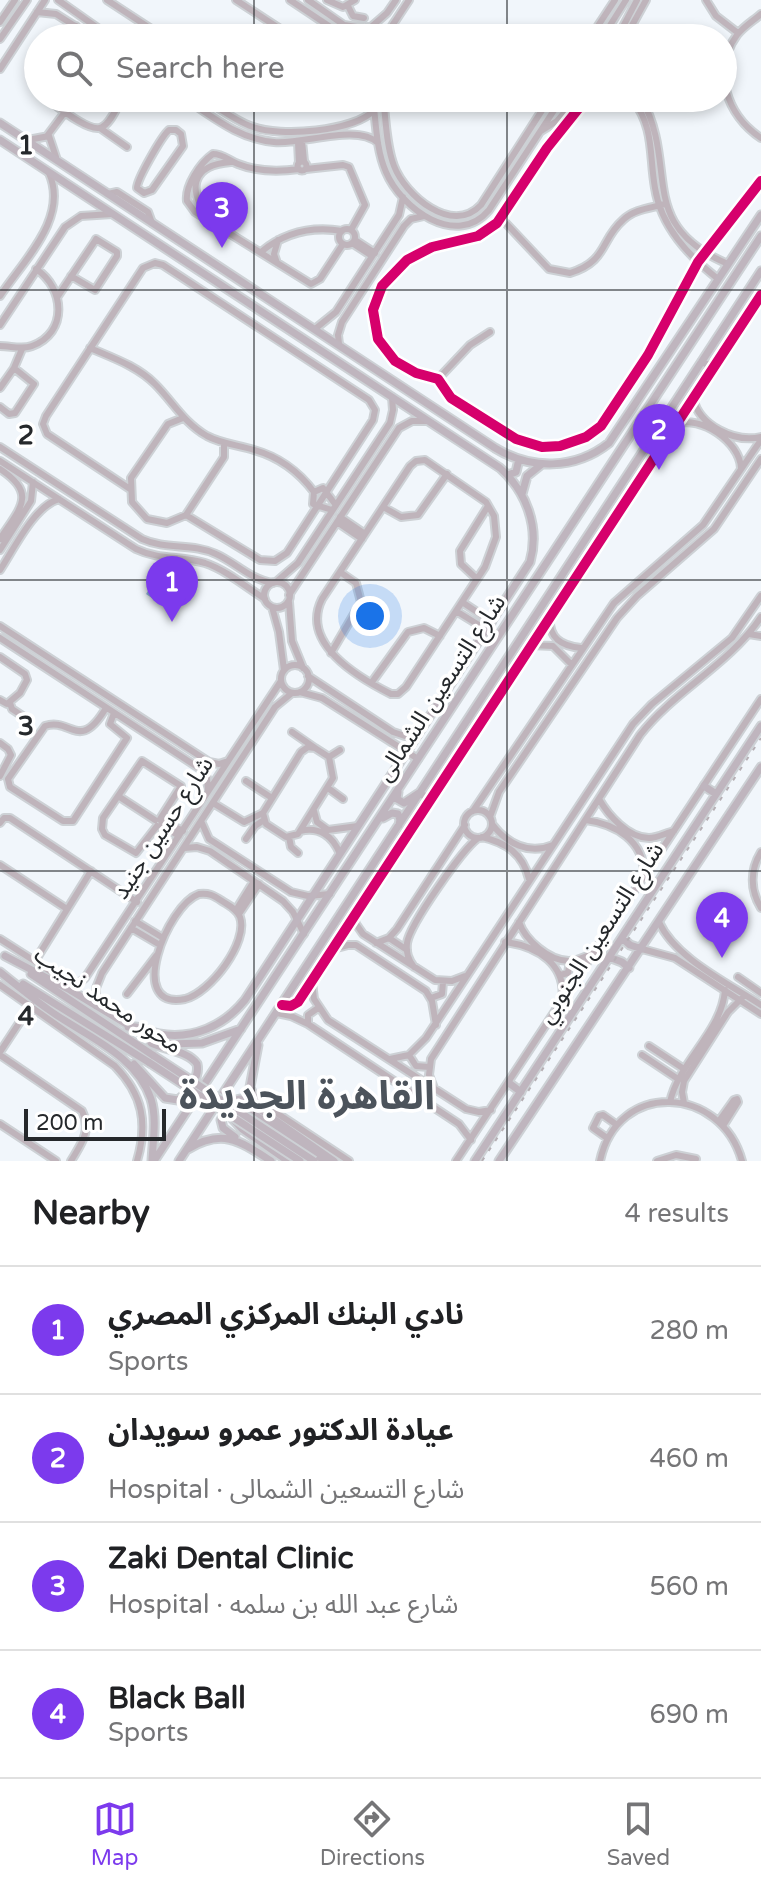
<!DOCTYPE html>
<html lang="en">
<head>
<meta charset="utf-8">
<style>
  :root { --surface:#fff; --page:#f2f2f2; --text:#202124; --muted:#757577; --line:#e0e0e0; --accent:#7c3aed }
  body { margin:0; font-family:"Varela Round","Noto Sans Arabic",sans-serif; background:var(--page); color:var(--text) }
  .scale { position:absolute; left:24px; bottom:20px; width:142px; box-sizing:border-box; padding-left:8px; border:4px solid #25282b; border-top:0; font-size:22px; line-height:28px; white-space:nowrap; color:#25282b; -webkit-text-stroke:6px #fff; paint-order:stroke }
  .you { position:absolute; left:370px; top:616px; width:28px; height:28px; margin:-20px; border:6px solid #fff; border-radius:50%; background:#1a73e8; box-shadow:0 0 0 12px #1a73e833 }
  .badge { display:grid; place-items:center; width:52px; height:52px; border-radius:50%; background:var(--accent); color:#fff; font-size:26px; font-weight:700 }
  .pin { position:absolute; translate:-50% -66px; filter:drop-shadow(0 2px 4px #0008) }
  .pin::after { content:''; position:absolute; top:42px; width:28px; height:24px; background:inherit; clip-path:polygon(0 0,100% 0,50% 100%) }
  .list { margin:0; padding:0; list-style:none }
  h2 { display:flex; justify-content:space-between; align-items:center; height:104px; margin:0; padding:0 32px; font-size:34px }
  h2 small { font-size:26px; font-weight:400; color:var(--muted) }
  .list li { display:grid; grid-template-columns:52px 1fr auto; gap:24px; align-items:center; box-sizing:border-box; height:128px; padding:0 32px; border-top:2px solid var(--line) }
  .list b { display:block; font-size:30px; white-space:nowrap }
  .list p { margin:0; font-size:26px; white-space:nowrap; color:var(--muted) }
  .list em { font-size:26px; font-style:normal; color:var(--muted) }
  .icon { flex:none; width:44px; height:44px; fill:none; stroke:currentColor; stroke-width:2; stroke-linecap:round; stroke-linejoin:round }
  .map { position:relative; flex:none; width:761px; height:1161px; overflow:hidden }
  .search { position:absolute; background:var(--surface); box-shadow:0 4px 12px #0003; left:24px; right:24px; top:24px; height:88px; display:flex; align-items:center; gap:20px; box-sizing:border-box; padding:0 28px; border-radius:44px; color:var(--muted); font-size:30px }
  .sheet { height:616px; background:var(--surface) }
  nav { display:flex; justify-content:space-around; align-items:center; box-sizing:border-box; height:112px; border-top:2px solid var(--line); background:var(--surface); font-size:22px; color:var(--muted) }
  nav a { display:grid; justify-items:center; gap:4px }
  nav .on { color:var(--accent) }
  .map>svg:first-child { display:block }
  .water { fill:#95bae6 }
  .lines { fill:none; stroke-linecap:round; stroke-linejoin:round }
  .minor-casing { stroke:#cdd1d5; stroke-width:10 }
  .major-casing { stroke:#cdd1d5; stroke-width:11 }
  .minor { stroke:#bfb4bb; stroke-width:6 }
  .major { stroke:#bfb5be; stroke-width:7 }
  .rail { stroke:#b6b0b5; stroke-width:2; stroke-dasharray:4 8; stroke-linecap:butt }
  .major-bridge-casing { stroke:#cdd1d5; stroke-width:11; stroke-linecap:butt }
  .major-bridge { stroke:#bfb5be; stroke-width:7 }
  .cycleway-casing { stroke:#fff; stroke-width:15 }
  .cycleway { stroke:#d6006c; stroke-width:10 }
  .grid { fill:none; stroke:#25282b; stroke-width:2; stroke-opacity:0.55 }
  .labels { text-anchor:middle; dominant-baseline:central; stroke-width:7; stroke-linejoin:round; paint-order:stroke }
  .street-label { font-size:24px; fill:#25282b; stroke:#fff }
  .town-label { font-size:40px; font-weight:bold; fill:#4c535b; stroke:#fff }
  .grid-label { font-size:26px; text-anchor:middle; font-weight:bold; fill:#25282b; stroke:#fff; stroke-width:7; stroke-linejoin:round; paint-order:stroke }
</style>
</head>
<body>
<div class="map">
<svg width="761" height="1161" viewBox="0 0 761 1161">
  <rect width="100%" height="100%" fill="#f1f6fb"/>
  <path class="water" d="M155,580L185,599L175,614L146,594Z"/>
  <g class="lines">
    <defs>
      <path id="minor" d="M58,0L112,38
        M107,0L165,38
        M236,0L294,38
        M290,0L347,38
        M308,0L344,25L363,28
        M327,0L343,7L355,0
        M706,0L716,16L738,33
        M348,6L353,16L364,18
        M37,12L56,14L94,38
        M761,14C753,21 744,26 737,35C711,70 727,116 761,138
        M0,22L15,0
        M371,27L387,13L396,0
        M70,38L76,26
        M356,38L360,31L368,27L378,31L382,38
        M384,38L409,0
        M590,38L615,0
        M602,38L626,0
        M617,38L637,0
        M625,38L646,0
        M0,39L27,0
        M0,69L45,0
        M46,98C57,106 90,134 102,127C109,124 114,113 118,106L117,98
        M184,98C213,117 239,139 274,142C303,145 357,123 378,143
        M203,98C219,108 235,121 253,127C280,137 354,132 374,110
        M258,98L289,103L324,98
        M373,98C376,122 376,149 386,172C401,208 456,249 489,210L562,98
        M383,98C386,120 386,145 394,166C405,195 452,236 481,205L550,98
        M587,98L547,148L497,223L478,236L432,247L407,260L382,286L373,310L378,339L395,361L416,373L438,379L451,398L516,439L542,447L560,446L586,437L601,426L648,355L698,262L761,181
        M632,98C655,129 649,154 655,188C661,227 689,256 718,279
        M641,98C680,167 634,224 728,264
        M100,128L127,147
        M169,130H176L181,134L183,146L152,190L144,193L137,188C137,179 162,136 169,130Z
        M541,131L557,121L577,98
        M47,136L65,112
        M28,140L49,136L56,157
        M302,141L304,161
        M298,142L299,163
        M297.5 166a4.5 4.5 0 1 1 9 0a4.5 4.5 0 1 1-9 0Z
        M299,169C278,172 258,172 238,164C228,160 223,154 213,154C200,163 185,186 187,201L195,212L311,284L320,279L343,244
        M306,169L343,165L349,167L365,205L351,230
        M108,194L117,192L148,212L152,223
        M501,218L549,269L570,273C608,261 600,240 623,220C634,209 651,208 665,204
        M210,219C187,191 190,165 231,162
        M339 237a8 8 0 1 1 16 0a8 8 0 1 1-16 0Z
        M355,240L375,253
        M352,243L372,256
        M261,252C284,233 312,226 342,231
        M277,263L274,254L278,240
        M0,296C24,260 69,218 49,173
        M58,296L95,241L96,239L117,252V256L95,290L71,276
        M0,325L65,227L81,216L112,214
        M315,329L336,312L399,215L403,197
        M339,344L338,335L342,322L404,226L411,219L424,216
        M0,346C11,346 22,350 32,346C68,333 65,288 36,269
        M90,348C113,358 137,366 155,384C173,402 184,423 207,436C222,444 238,445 254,450C279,457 299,472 314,492
        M14,368L22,349
        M438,379L470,345L490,332
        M0,388L14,368L34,384L15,413L9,414L0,407
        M693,398C699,426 735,443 761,437
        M183,418L168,424L131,478L132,502L147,519L167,523L186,515L224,457V443
        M676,424C701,415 740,442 741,468
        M0,447L142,539C166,550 193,543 216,554C236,563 251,580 273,583
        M425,460L486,502L494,516L496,537L485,567L406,687L398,694H391C357,677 300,643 322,599L410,466L416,461Z
        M0,461L136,549C159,560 181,556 205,563C226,570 246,587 265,599
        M0,469C38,494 20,508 0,539
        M130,489L47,434L43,424L46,416L143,268L155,263L163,265L369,400L375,410L373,420L287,553L275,561L260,560L186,515
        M383,507L401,517L418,515L447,474
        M332,510L313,504L314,492L323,488L335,504
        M340,517L365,534
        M337,522L362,539
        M0,550L31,501L33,482
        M0,570C14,549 34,506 59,499
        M477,579L461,564L460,551L488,506
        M276,582L298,563L390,423L393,410L392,397
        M264 595a13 13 0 1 1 26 0a13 13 0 1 1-26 0Z
        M289,595L399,428L412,421H428
        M289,602L292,641L303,668
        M462,602L492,622
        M272,607L279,632L284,670
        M456,611L487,630
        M550,616C548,638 561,646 581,648
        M0,626L209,762L219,764L228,761
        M749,634L761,636
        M0,638L202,770L207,778L208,791
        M531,645L553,646L571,664
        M331,653L361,602L356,583L340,572
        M0,657L25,674L27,680L20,693L7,704L0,700
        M281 679a14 14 0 1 1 28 0a14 14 0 1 1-28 0Z
        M308,676L393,732L405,736L418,735
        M372,682L408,632L424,628L440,636
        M300,692L322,698L418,759
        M10,703L12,709L30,721
        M106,708C79,753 71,717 45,726L8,779L10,787L63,821H73L127,738L110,724L114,713
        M292,732L315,748
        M0,743L8,749L11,755L0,776
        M308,747L315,748L329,757L333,778L298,834L286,837L266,824L263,813L301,752Z
        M329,757L340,750
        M246,781L272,798
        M328,788L343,799
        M118,796L155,820
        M599,799C608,815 628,838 649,838C657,838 666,833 674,831
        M213,803L244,822L263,813
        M464 824a14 14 0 1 1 28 0a14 14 0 1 1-28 0Z
        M314,811L317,822L328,830L358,826
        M473,811L614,603L703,525L761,440
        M490,817L499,792L617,618L637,596L714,529L761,459
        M160,820L183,831
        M586,820C616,824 644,841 644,874
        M201,821L209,839L291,892L308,896L330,894
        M0,823L4,818H10L137,902
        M492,824C507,844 529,855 553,845
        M161,825L179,836
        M157,826L136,853L105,835L102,829L103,818L142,761L181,786L160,819
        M300,831C319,826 333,836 340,854
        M289,837L291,847L298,853
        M482,837C507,843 523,854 529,879
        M246,839L255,826L264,820
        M184,848L197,847L210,851L283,901L293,912L304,934
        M761,852C750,870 750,890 761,908
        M0,865L67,909
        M199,894C209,893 213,895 222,901C228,905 237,909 240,917C249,942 210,993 185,999C125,1011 167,905 199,894Z
        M236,910L254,881
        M239,914L259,884
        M354,917L356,924L363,934L435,980L452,981L465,976
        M135,921L163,938
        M519,922C525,940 549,961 569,961C578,961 586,956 594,953
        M659,922C675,958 728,983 761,1005
        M131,928L160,945
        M389,938L407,950
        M0,939L61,978L70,990L85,978L281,681
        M505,942C538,946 567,965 562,1000
        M376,943L389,938L397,929L465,825
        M333,949L348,945H356L426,991L432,1001L436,1025
        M642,949L675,958L761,1014
        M35,961L91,871
        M414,967C408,959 406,953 407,943C410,924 462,850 478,838
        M560,975L568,973L570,961
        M738,977L761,993
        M312,982L314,999L328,1020L466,1109L479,1112L491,1110
        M0,985L115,1066C143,1095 148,1123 137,1161
        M127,994L156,956
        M431,998L442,994L443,982
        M282,1005L291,1006L298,1002L761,295
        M96,1006V988L102,973L275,707L292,693
        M277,1013L291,1016L308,1024L459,1124L471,1140
        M308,1024V1015L318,1008
        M649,1046L684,1069
        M0,1052L31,1005
        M0,1055L82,1111C92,1131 81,1144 71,1161
        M409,1055L416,1066L429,1067
        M642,1055L678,1079
        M390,1059L409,1055L426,1038L633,724L652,704L732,638L761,596
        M434,1088L429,1075L431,1059L640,735C675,690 729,665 761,617
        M670,1102C679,1061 722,1032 725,990
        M684,1103L682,1092L684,1081L728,1012L742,998
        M260,1108L278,1114L349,1161
        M719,1121L734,1100L737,1099L738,1102L723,1126
        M0,1124L56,1161
        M607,1138L593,1128L599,1116L603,1115L617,1125
        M456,1161L761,699
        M600,1161C617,1080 721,1085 742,1161
        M657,1161L676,1155L696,1159"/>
      <path id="major" d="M0,123L495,448C531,470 575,470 609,443L761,215
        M0,140L500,468C526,491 540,527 530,562L245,1000C224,1026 193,1040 159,1034C148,1032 140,1025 128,1027
        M702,361L713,368
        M508,475L516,472L519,459
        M522,494L527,476L542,464
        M704,786L716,794
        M398,792L397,799L404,803L419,793L430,799
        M383,818L392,813L398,814L400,820L399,825
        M622,938L630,945L642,949
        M5,956L70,990L153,1040L169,1044L202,1043L241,1029
        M609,957L622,962L629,968
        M0,972C16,985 32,998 49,1010C85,1036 136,1054 151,1099C157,1119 153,1140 152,1161
        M31,974L154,1056
        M23,984L150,1063
        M258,1045L250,1087L258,1108L334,1161
        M134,1064L165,1098L178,1100C189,1092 200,1077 197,1064C188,1051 166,1050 151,1043
        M509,1083L521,1092
        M232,1106L252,1113L325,1161
        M232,1118L242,1129L288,1161
        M235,1137L223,1128L221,1120L232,1101L240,1099L256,1106
        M188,1149C223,1128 240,1141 271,1161
        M154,1161L761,236
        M179,1161L761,271
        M475,1161L761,726
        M499,1161L761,767"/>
    </defs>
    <use href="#minor" class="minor-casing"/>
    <use href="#major" class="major-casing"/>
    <use href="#minor" class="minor"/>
    <use href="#major" class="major"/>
    <path class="rail" d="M482,1161L761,738"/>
    <defs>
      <path id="major-bridge" d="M154,1056L314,1161
        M150,1063L300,1161"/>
    </defs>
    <use href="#major-bridge" class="major-bridge-casing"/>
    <use href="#major-bridge" class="major-bridge"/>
    <defs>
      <path id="cycleway" d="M587,98L547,148L497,223L478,236L432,247L407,260L382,286L373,310L378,339L395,361L416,373L438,379L451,398L516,439L542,447L560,446L586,437L601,426L648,355L698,262L761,181
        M282,1005L291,1006L298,1002L761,295"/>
    </defs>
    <use href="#cycleway" class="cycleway-casing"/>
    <use href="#cycleway" class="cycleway"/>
  </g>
  <path class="grid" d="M254,0V38M507,0V38M254,98V1161M507,98V1161M0,290H761M0,580H761M0,871H761"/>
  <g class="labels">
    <g class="street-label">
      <text transform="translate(441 688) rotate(-57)">شارع التسعين الشمالى</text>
      <text transform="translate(163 828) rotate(-57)">شارع حسين جنيد</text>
      <text transform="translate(601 933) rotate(-57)">شارع التسعين الجنوبي</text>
      <text transform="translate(108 1000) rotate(34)">محور محمد نجيب</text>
    </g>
    <g class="town-label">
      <text x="307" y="1096">القاهرة الجديدة</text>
    </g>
  </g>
  <g class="grid-label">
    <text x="26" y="154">1</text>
    <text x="26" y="444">2</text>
    <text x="26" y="735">3</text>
    <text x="26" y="1025">4</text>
  </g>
</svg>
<div class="scale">200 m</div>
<div class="you"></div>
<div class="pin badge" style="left:172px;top:622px">1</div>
<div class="pin badge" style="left:659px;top:470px">2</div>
<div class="pin badge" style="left:222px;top:248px">3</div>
<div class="pin badge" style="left:722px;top:958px">4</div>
<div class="search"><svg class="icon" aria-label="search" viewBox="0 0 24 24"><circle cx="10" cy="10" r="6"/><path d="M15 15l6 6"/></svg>Search here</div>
</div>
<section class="sheet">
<h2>Nearby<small>4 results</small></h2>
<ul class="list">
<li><span class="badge">1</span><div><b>نادي البنك المركزي المصري</b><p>Sports</p></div><em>280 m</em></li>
<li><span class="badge">2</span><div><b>عيادة الدكتور عمرو سويدان</b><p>Hospital · شارع التسعين الشمالى</p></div><em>460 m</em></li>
<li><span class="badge">3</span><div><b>Zaki Dental Clinic</b><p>Hospital · شارع عبد الله بن سلمه</p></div><em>560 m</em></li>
<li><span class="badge">4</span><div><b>Black Ball</b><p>Sports</p></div><em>690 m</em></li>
</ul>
</section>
<nav>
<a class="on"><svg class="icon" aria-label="map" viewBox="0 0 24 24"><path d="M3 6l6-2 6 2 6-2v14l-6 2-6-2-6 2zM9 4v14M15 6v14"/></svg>Map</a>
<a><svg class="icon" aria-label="directions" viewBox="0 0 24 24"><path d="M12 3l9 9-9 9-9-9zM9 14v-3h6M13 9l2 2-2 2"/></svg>Directions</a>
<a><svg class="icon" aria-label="saved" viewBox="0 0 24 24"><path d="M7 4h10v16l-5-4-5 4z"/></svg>Saved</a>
</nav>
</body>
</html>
